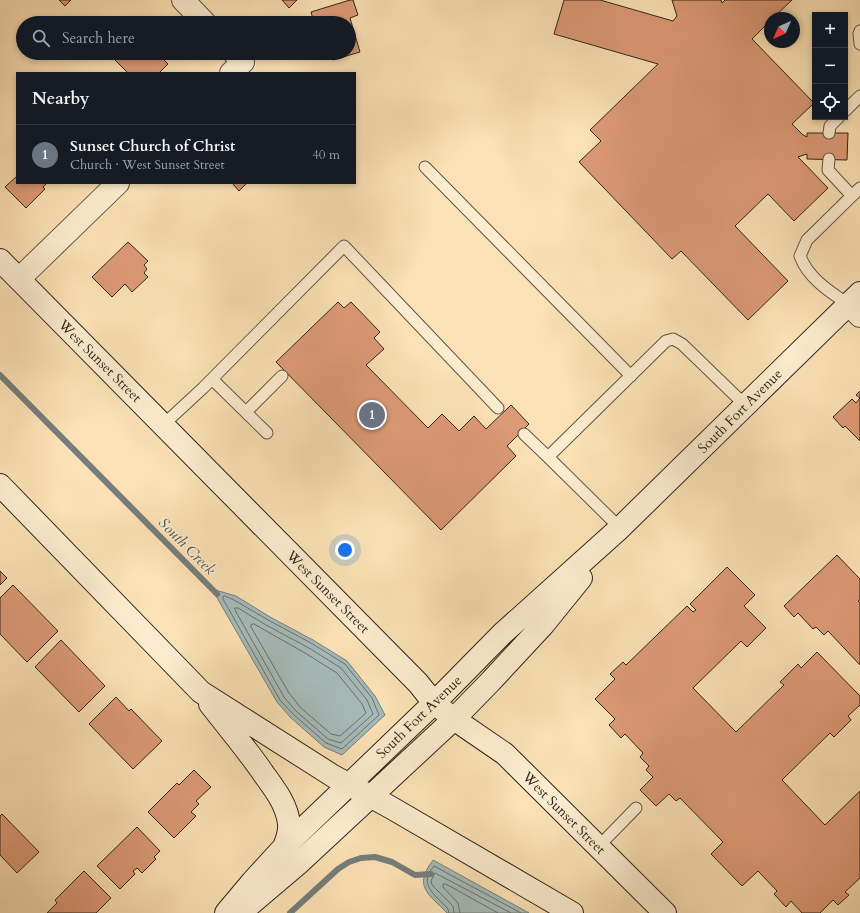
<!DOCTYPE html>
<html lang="en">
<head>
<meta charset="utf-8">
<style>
  :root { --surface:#171b24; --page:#242831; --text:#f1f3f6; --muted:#9ea1a6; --line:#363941; --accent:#c59692 }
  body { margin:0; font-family:Cardo,serif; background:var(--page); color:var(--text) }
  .controls { position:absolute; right:12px; top:12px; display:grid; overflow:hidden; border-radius:0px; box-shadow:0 2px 6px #0003 }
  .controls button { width:36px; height:36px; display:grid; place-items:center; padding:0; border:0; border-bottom:1px solid var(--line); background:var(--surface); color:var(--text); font:20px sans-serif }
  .compass { position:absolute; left:764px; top:12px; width:36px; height:36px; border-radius:50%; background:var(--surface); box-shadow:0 2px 6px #0003; rotate:225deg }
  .you { position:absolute; left:345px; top:550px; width:14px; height:14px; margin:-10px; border:3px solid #fff; border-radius:50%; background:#1a73e8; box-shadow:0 0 0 6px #1a73e833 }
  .badge { display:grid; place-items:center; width:26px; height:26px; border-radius:50%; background:var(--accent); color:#fff; font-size:13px; font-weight:700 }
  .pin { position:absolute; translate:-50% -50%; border:2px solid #fff; box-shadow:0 1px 4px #0006 }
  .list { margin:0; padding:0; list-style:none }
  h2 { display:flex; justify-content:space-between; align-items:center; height:52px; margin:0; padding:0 16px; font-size:17px }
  h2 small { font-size:13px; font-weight:400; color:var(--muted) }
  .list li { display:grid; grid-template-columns:26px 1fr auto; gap:12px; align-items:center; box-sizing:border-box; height:60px; padding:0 16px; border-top:1px solid var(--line) }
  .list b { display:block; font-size:15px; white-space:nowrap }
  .list p { margin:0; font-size:13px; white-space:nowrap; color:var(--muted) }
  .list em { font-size:13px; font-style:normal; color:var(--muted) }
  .icon { flex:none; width:22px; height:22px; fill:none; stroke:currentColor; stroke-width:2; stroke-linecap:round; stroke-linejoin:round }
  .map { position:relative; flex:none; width:860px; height:913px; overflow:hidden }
  .search { position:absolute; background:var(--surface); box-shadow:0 2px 6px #0003; left:16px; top:16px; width:340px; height:44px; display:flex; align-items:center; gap:10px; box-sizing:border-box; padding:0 14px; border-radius:22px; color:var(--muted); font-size:15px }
  .panel { position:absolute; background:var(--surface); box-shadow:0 2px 6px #0003; left:16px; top:72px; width:340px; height:112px; border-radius:0px }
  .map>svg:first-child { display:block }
  .water { fill:#a5bab9; stroke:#757e7a }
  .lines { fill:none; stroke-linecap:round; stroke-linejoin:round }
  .shore { stroke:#6a706a; stroke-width:1 }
  .stream { stroke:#757e7a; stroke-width:6 }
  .building { fill:#dc9a76; stroke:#2e251b }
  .lane-casing { stroke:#615442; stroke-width:13 }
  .street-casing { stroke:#615442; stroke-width:24 }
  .secondary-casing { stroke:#2e251b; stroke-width:24 }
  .lane { stroke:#fceccf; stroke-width:11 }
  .street { stroke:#fceccf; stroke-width:22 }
  .secondary { stroke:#fceccf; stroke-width:22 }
  .labels { text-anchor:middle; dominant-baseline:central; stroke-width:3; stroke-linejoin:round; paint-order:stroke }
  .street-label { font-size:14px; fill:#2e251b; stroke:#fceccf }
  .water-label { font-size:15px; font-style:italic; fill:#52524a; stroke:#fceccf }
</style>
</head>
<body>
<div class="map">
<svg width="860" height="913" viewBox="0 0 860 913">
  <rect width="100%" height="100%" fill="#fbe1b5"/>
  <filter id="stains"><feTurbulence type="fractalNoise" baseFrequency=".005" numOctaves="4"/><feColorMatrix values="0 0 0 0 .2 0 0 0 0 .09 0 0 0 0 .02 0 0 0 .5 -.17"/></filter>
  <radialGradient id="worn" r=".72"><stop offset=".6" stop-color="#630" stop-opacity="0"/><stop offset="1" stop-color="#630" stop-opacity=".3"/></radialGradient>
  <path class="water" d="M212,589L236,596L270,617L313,640L347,661L375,696L385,715L342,755L324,747L290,717L277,702Z
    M433,860L529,913H447C428,893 413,887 433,860Z"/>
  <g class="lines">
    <path class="shore" d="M225,596L234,600L268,620L311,643L345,664L372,698L379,715L342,749L326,743L293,714L280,700L223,599V597Z
      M235,608H238L266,625L309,648L341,668L367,700L373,714L341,743L328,739L296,711L284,697L235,610Z
      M254,624L305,653L337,673L362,704L366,713L340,736L331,734L300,707L289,693L251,627V625Z
      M449,913L448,909C436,895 417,885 434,866L521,913
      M454,913L453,906L432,885L431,881L435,873L511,913
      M460,913L458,903L443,887V884H446L498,913"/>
    <path class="stream" d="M0,375L217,594
      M290,913L338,869L349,862L361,858L375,857L392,862L415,875L431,874"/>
  </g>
  <path class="building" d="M59,0H71L65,6Z
    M282,0H297L289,8Z
    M350,0H353L358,15L350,18L360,52L333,60L330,53H349V23H314L311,12Z
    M564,0H600L673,21L677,16L672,0H721L722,3L725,0H792L773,18H770V21L752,39L814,103L792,124L803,135L807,137V133H848L847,160L807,159V154L798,157L828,188L794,221L768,194L735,226L788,281L748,320L681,251L672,259L579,162L601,141L590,130L658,64L554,34Z
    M112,53H157L168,64L159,73H128L110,55Z
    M17,176V183H47L43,187L45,189L26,208L5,187Z
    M232,183H247L239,191Z
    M128,242L148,261L144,265L147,269L144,273L148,277L132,292L125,284L112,297L92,277Z
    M338,302L344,308L351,302L380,332L374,338L384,349L366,365L428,428L442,414L459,431L474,416L486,429L511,405L529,424L507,446L516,456L441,530L276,362Z
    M860,391V441L845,426L843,428L833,417L852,399L856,403L860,398L856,395Z
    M837,555L860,579V600L858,601L860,603V665L828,631L824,635L816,627L813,629L798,613L794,617L784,606Z
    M727,567L755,595L744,606L766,628L747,647L741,641L693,688L736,732L784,685L780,682L798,664L801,668L817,652L860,696V705L848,716L851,720L834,737L830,733L782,780L825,825L860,791V878L845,892L849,895L838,905L833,900L820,913H802L791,901L786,907L774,894L777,891L758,871L742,886L711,854L723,842L680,798L676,801L669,794L656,806L640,790L653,777L646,770L649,766L640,757L643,753L625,734L621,738L609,725L615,719L595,699L615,679L610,674L623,662L626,665L687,606L693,612L696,610L690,604Z
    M0,571L7,578L0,585Z
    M13,585L58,631L27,662L0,634V598Z
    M61,640L105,686L79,712L35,667Z
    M116,697L129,711L131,709L162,741L133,769L89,724Z
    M194,770L211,787L196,801L199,804L191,812L196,816L174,838L148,812L177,783L179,785Z
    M2,814L39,852L17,873L0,855V816Z
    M137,827L160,851L154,857L156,859L142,873L137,868L133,871L135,874L120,889L97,866Z
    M84,871L111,898L96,913H47L57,903L55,900Z"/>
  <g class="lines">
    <defs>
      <path id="lane" d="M860,31L859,34L860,44
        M845,111L860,96
        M829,133L830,126L839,117
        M829,159L828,170L852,196
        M425,167L631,376
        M848,304C830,292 808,278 800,256L807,240L860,188
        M212,379L267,433
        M246,412L282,376
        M163,425L203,388L344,246L498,408
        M524,434L548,457
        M620,528L548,457L666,341L673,339L682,344L745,405
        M598,847L636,808"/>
      <path id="street" d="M183,0L205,23
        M231,73L243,62L234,53
        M19,279L118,183
        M848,304L860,316"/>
      <path id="secondary" d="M0,260L418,683L434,703L454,719L505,754L665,913
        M0,485L201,692L333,776L390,807L572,913
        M210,704C227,726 245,747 261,770C272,786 287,803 289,824C290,833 287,839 284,847
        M226,913L252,882L284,847L434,703L503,633L620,528L860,293
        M240,913L300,862L454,719L491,681L543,625L581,578"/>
    </defs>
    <use href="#lane" class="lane-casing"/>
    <use href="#street" class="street-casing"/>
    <use href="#secondary" class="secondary-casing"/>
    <use href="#lane" class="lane"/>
    <use href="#street" class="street"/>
    <use href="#secondary" class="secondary"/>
  </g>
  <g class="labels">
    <g class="street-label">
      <text transform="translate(100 361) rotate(45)">West Sunset Street</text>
      <text transform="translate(740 411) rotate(-45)">South Fort Avenue</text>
      <text transform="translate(328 592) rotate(45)">West Sunset Street</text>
      <text transform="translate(419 717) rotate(-44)">South Fort Avenue</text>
      <text transform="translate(564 813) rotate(45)">West Sunset Street</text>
    </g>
    <g class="water-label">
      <text transform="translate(187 546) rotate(45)">South Creek</text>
    </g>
  </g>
  <rect width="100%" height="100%" filter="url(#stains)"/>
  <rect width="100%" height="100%" fill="url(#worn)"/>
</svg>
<div class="controls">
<button>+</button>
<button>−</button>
<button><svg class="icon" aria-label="locate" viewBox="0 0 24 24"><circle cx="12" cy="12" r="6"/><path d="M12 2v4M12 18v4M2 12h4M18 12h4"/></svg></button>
</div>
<svg class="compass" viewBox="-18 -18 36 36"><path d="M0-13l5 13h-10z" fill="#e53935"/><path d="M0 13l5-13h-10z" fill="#9ea1a6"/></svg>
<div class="you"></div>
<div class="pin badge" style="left:372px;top:415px;background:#6b7280">1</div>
<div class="search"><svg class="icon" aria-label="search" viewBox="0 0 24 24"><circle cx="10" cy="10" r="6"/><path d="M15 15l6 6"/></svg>Search here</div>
<section class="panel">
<h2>Nearby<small></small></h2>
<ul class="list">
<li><span class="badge" style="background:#6b7280">1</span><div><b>Sunset Church of Christ</b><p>Church · West Sunset Street</p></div><em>40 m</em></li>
</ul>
</section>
</div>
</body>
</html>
